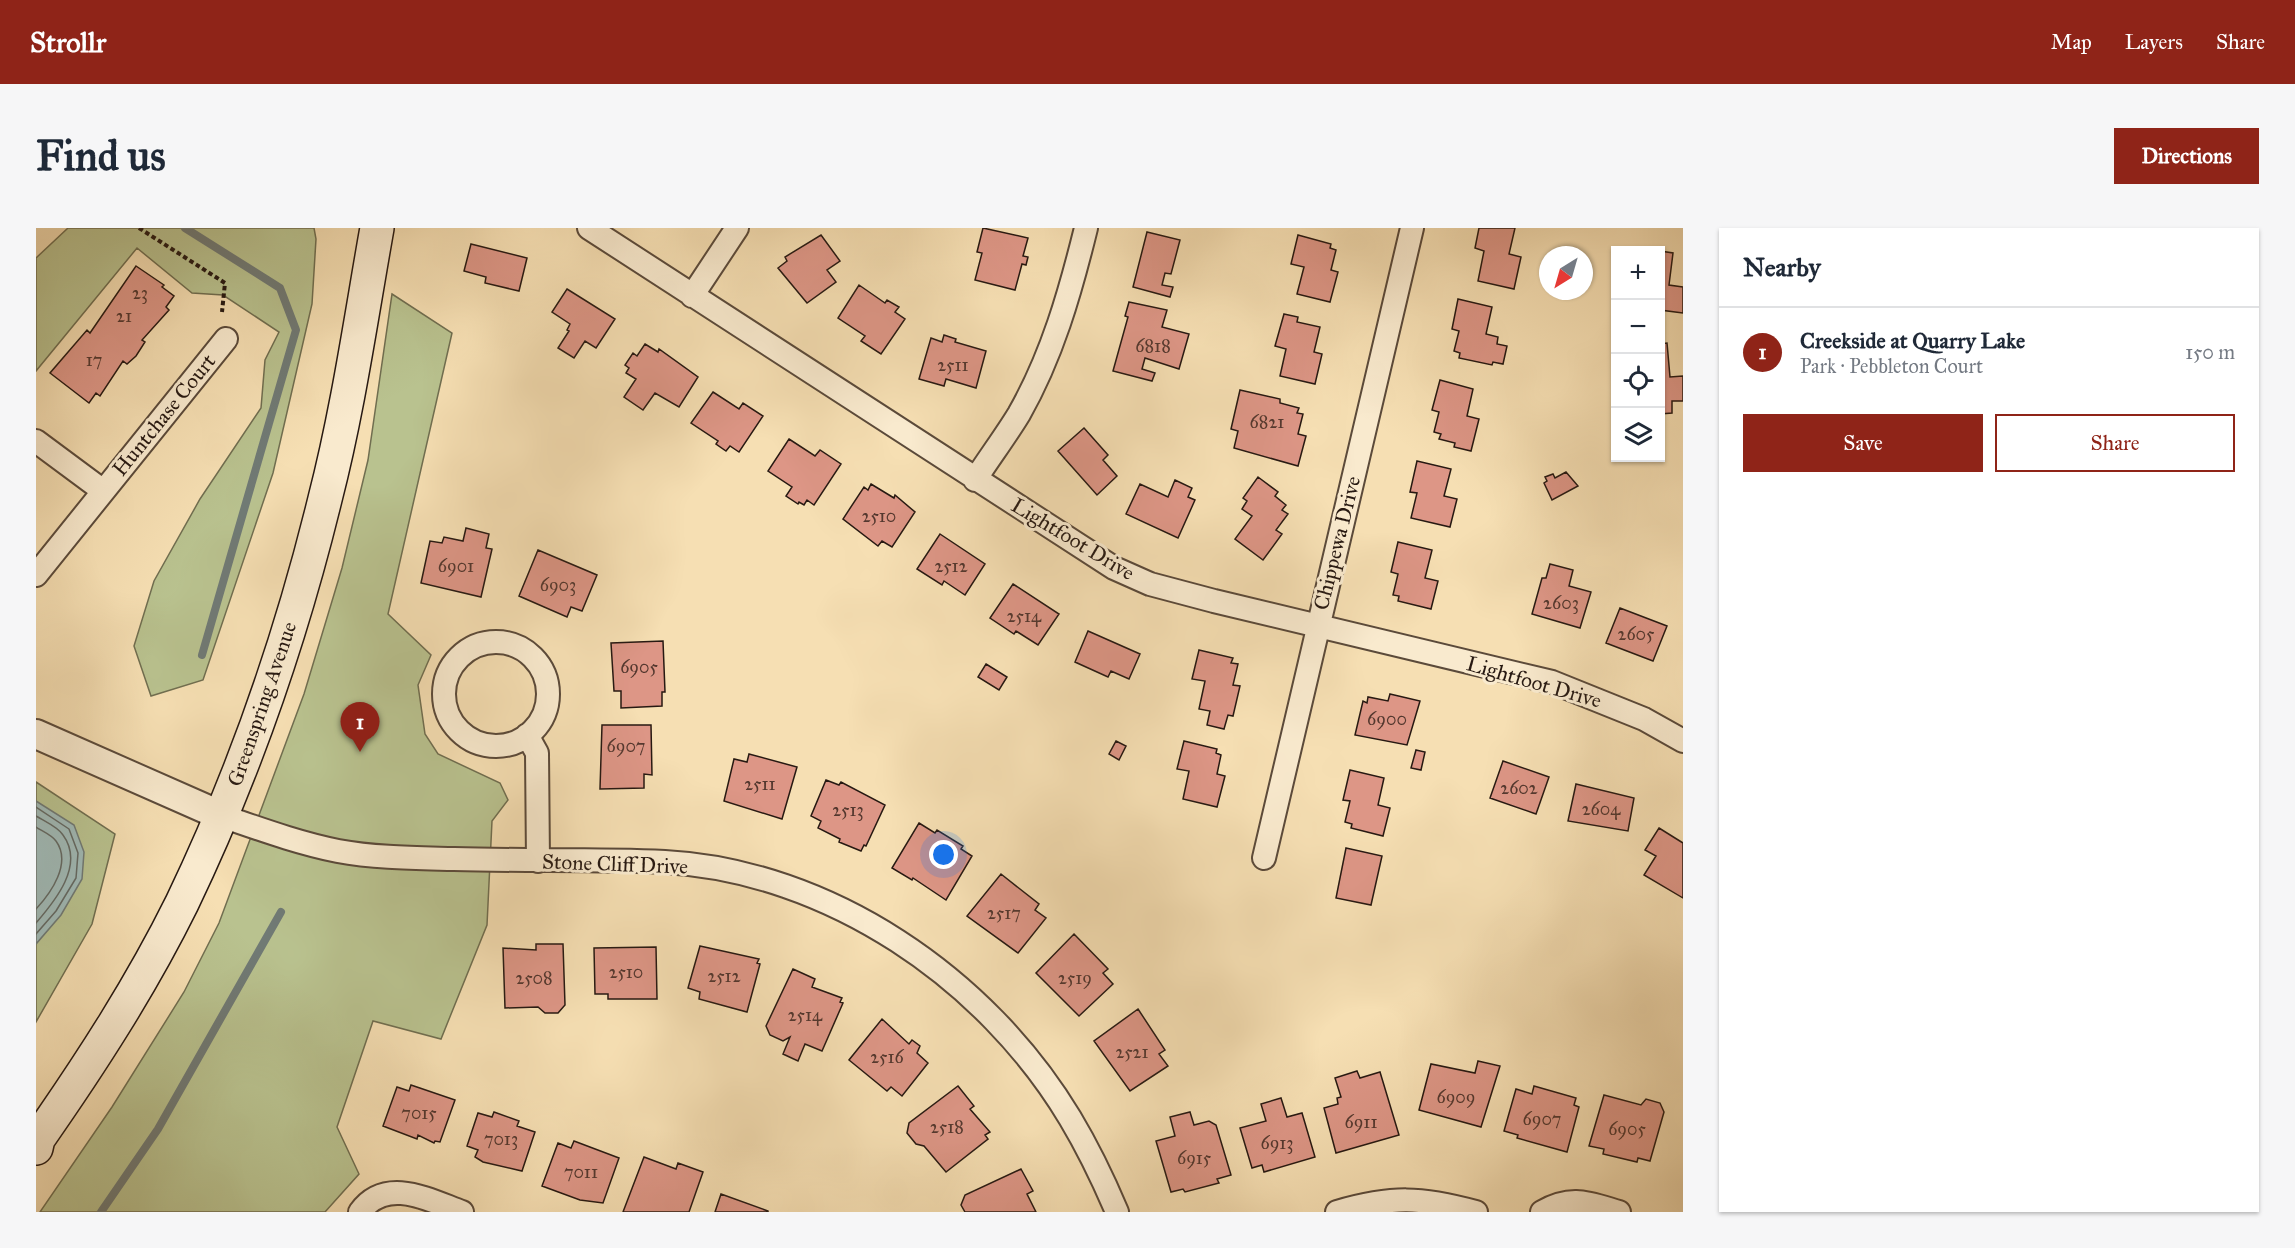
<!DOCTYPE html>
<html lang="en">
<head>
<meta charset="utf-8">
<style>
  :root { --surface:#fff; --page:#f6f6f7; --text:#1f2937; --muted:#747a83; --line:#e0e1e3; --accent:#8f2418 }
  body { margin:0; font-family:"IM FELL Great Primer",serif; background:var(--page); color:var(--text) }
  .controls { position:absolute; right:18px; top:18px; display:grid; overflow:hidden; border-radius:0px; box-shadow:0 2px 4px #0004 }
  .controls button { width:54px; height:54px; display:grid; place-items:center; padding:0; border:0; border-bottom:2px solid var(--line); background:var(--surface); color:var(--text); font:30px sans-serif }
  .compass { position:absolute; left:1503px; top:18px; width:54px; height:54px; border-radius:50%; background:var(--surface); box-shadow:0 2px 4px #0004; rotate:217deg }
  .you { position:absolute; left:908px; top:627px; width:21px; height:21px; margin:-15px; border:4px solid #fff; border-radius:50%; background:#1a73e8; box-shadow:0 0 0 9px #1a73e833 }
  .badge { display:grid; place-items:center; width:39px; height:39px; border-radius:50%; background:var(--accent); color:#fff; font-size:20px; font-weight:700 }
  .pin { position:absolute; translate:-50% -50px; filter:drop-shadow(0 2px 3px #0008) }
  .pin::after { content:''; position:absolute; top:32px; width:21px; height:18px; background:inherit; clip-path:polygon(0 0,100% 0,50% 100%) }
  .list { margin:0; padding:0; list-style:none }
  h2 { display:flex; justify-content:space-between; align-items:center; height:78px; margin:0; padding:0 24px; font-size:26px }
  h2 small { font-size:20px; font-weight:400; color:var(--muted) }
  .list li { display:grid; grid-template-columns:39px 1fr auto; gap:18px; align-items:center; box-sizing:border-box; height:90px; padding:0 24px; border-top:2px solid var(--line) }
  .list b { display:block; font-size:22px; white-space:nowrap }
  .list p { margin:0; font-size:20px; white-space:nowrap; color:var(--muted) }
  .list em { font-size:20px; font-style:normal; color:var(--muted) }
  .actions { display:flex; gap:12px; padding:18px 24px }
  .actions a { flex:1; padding:14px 0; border:2px solid var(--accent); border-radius:0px; text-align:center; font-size:21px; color:var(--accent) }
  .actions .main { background:var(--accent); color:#fff }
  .icon { flex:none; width:33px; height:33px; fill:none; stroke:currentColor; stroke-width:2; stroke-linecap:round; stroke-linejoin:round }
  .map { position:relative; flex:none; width:1647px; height:984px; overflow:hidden; border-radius:0px }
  header { display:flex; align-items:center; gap:36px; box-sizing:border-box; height:84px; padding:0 30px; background:var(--accent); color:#fff }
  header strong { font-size:28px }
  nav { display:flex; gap:33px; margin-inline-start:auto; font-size:21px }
  .intro { display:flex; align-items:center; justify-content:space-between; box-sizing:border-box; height:144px; padding:0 36px }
  h1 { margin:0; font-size:42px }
  .button { padding:15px 27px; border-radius:0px; background:var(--accent); color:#fff; font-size:21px; font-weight:700 }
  main { display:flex; gap:36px; padding:0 36px }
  aside { flex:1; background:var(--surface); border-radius:0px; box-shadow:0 2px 4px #0004 }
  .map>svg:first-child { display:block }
  .green { fill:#b9c28f; stroke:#706e50; stroke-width:1.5 }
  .water { fill:#a0bab7; stroke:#707a75; stroke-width:1.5 }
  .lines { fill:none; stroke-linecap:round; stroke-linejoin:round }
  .shore { stroke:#646a64; stroke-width:1.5 }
  .stream { stroke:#707a75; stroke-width:8 }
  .building { fill:#dd9686; stroke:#271912; stroke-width:1.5 }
  .minor-casing { stroke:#5b4a3a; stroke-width:26 }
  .tertiary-casing { stroke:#5b4a3a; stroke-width:32 }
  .secondary-casing { stroke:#271912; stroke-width:36 }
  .path { stroke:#271912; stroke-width:4; stroke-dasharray:4.5 3; stroke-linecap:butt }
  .minor { stroke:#f9eace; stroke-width:22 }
  .tertiary { stroke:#f9eace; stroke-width:28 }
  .secondary { stroke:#f9eace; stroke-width:33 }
  .labels { text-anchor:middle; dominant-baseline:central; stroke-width:6; stroke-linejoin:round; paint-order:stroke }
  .number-label { font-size:18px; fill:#54382f }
  .street-label { font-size:21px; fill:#271912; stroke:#f9eace }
</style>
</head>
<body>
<header>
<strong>Strollr</strong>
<nav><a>Map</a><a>Layers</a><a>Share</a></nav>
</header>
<div class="intro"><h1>Find us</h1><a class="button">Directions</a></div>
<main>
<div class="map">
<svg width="1647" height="984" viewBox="0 0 1647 984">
  <rect width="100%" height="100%" fill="#f6dfb3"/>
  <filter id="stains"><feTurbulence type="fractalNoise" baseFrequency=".00333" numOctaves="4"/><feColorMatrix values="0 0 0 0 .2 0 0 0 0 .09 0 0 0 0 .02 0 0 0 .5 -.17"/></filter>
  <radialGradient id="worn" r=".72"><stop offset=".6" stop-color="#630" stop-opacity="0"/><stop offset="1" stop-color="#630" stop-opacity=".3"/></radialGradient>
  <path class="green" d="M32,0H278L280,11L276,76L237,245L167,452L115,468L98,418L118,353L164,271L225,180L229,132L243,104L187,67L156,65L101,20L0,143V30Z
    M356,66L416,105L352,386L395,427L382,457L389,506L402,526L464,555L472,572L456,593L451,697L405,811L337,793L301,899L323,946L289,984H4L76,879L148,764L183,695L268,466L306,340L332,232Z
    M0,554L79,606L56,696L0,794Z"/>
  <path class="water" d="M0,573L38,597L48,624L46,651L25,687L0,716Z"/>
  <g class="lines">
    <path class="shore" d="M0,579L33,601L42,625L40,650L20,683L0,706
      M0,588C8,593 22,599 27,607C49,637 19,673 0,695
      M0,599C6,603 16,607 20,613C36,635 15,665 0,681"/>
    <path class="stream" d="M149,0L244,60L260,102L166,427
      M65,984L122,901L245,684"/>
  </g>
  <path class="building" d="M947,0L992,10L987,28L992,29L990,37L986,36L979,62L939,52L946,25L941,24Z
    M1443,0H1479L1473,26L1485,29L1478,61L1442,53L1448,23L1439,20Z
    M1111,4L1144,12L1135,46L1129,45L1126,57L1137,59L1134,69L1097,59Z
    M785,7L804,33L791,42L800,54L771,75L742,40L751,33L749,29Z
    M1262,7L1295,16L1294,20L1300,22L1295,42L1302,44L1294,74L1261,66L1268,39L1255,36Z
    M435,16L491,30L483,63L449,55L450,49L428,43Z
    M1624,23L1637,25L1633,57L1647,59V85L1624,82Z
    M100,38L128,57L126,59L138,68L130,79L133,82L106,112L109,114L100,128L91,136L87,133L64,168L60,165L53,175L14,145L51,102L54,105Z
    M823,57L849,75L851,72L863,79L859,84L869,91L845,126L825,113L829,108L802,90Z
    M531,61L579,91L560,120L549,113L538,130L522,120L533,103L531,102L534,96L516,84Z
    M1422,71L1456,79L1450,106L1462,109L1461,116L1471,118L1467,136L1457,134L1456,137L1423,130L1424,125L1418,123L1423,103L1416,101Z
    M1093,74L1131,82L1126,99L1153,106L1143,141L1109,130L1106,141L1119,145L1116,153L1077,143L1092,89L1089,88Z
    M1248,86L1262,89L1261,94L1284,99L1278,124L1286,126L1279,156L1244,148L1250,121L1239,118Z
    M908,107L920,111L919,114L950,123L940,160L910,151L908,158L883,151L895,110L906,114Z
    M1631,115L1634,149L1647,148V173H1636V185L1624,186V116Z
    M609,116L622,124L623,121L662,149L643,179L619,165L607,182L588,169L600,151L590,145L593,140L589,137L597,125L601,128Z
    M1404,152L1437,161L1431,188L1443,191L1435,223L1418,219L1419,215L1403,211L1405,206L1398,204L1403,184L1396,182Z
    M1204,162L1244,171V175L1263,180L1261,185L1267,186L1262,206L1270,208L1262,238L1198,220L1202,203L1195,201Z
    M677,164L703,181L707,175L727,188L703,224L694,218L690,223L680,216L682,213L655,195Z
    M1048,200L1072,227L1067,232L1081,248L1061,267L1022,223Z
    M753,211L779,228L784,222L805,236L778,277L771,272L768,277L763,274L762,276L750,268L756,259L732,243Z
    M1381,233L1415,241L1408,268L1421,271L1414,299L1375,290L1381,265L1374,264Z
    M1530,244L1542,258L1516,272L1508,255L1511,253L1509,249L1517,246L1519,250Z
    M1222,249L1242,264L1239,268L1250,277L1246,282L1252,286L1240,302L1246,306L1227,332L1199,311L1216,288L1206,281L1211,273L1207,270Z
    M1139,252L1156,260L1152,269L1159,272L1142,310L1090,286L1104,256L1132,269Z
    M835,256L858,270L859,267L879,284L856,319L846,313L842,318L807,291L828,259L832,262Z
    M430,300L453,306L450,320L456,321L445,369L385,355L394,313L406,315L408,309L427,313Z
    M904,306L949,336L929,367L908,353L906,357L881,341Z
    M1362,314L1396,322L1389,350L1402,353L1395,381L1362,373L1363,368L1357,367L1362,346L1355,344Z
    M502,322L561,347L546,383L535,379L531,389L483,368Z
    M1514,336L1537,342L1533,358L1555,364L1544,400L1496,386L1506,350H1510Z
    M977,356L1023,386L1002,417L980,403L978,406L954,390Z
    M1584,380L1631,398L1617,433L1570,415Z
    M1052,403L1104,426L1093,451L1075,443L1072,449L1039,434Z
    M627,413L629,464H626V478L585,480V463H578L575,415Z
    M1163,422L1197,430L1195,435L1202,436L1197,457L1204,458L1197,488L1192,487L1188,501L1171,497L1174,483L1163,481L1169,453L1156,451Z
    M950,436L971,449L963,462L942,449Z
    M1354,466L1384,473L1371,517L1319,507L1327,473L1331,475L1332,469L1352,473Z
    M566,497H615L616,547L608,546V560L564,561Z
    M1080,513L1090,518L1083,532L1073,526Z
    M1148,513L1181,521L1180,525L1185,527L1181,546L1189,548L1181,579L1147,571L1153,543L1141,541Z
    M1380,522L1389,524L1385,542L1375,540Z
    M713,526L761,539L746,591L688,573L698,531L711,534Z
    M1467,533L1513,549L1500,586L1454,570Z
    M1314,542L1348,550L1342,577L1354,580L1347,608L1315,600L1316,596L1309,594L1314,573L1307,572Z
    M790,552L803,557L805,554L849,577L830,618L828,617L825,623L803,614L804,611L782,600L785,593L775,588Z
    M1540,556L1598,570L1592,603L1532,593Z
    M883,595L899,605L901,602L927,618L925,621L936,628L910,672L877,650L876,652L856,640Z
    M1623,600L1647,615V670L1608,647L1620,628L1609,622Z
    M1310,620L1346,628L1335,677L1300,670Z
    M965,646L1003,676L999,682L1010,690L982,725L931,688Z
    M1038,706L1072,741L1067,745L1077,756L1043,788L1000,745Z
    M500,716H527L529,777L522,785H509L502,779L469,780L467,720L500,722Z
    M664,718L723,731L721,735L724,736L711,784L663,771L664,764L652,760Z
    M620,719L621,771H572V766H559L558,720Z
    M757,741L779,751L776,759L806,770L804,774L807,775L786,823L769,816L762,833L747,826L754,809L747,813L734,807L730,798Z
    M1102,781L1129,822L1123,826L1132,838L1094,863L1058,813Z
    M846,791L873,816L876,812L884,818L881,825L892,835L866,868L855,859L851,863L813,832Z
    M1442,833L1464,838L1445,899L1383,882L1395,836L1439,845Z
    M1321,843L1324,850L1344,844L1363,907L1300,925L1288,880L1302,876L1301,870L1305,869L1299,850Z
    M375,857L419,872L404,914L399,913L398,915L382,907L381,911L347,898L361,859L373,863Z
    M922,858L938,878L934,881L954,904L949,907L952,911L910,944L888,918L880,916L871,905L873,895Z
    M1498,858L1540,870L1538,877L1543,879L1531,924L1481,910L1482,907L1468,903L1480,861L1496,866Z
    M1568,867L1605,877L1610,871L1624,875L1628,884L1614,933L1602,930L1601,934L1567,926L1568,921L1553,918Z
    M1245,870L1251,889L1266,885L1279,929L1228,944L1226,937L1216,940L1204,900L1230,893L1225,876Z
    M458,884L483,893L481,898L499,904L486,943L447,934L439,929L442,922L431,918L442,885L456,889Z
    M1154,884L1158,897L1173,893L1180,897L1195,947L1181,951L1183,955L1149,964L1147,961L1135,964L1120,913L1139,908L1134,889Z
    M538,913L583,930L567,975L544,972L506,958L522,915L535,920Z
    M608,929L640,941L642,935L667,944L653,984H587Z
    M985,941L997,963L991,966L1000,984H929L925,977L929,967Z
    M685,966L732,983V984H679Z"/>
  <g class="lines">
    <defs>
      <path id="minor" d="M553,0L1078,340L1114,356L1178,373L1516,454L1608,491L1647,513
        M656,68L701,0
        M0,213L66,262
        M939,252C953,230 969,209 983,186C1016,128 1034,65 1050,0
        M0,347L190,111
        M408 466a52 52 0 1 1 104 0a52 52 0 1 1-104 0Z
        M491,507L501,525L502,633
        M186,588C224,601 262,615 302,623C340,630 379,630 418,631C488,633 559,631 629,634C793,643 950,750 1034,890C1052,920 1067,951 1081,984
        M1228,630L1376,0
        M324,984C350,948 393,972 426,984
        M1301,984C1356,968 1385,969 1440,984
        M1506,984C1536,967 1552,975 1583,984"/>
      <path id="tertiary" d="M0,506L186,588"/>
      <path id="secondary" d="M0,920L2,911C55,835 105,758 146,675C208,546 255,410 289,271C312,182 325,90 341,0"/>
    </defs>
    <use href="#minor" class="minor-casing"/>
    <use href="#tertiary" class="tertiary-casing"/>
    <use href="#secondary" class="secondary-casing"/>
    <path class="path" d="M103,0L189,55L186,84"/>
    <use href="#minor" class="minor"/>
    <use href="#tertiary" class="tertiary"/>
    <use href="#secondary" class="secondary"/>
  </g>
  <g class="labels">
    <g class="number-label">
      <text x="104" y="65">23</text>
      <text x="88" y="88">21</text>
      <text x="1117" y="118">6818</text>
      <text x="58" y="132">17</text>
      <text x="917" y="137">2511</text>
      <text x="1231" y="194">6821</text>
      <text x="843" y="288">2510</text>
      <text x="420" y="338">6901</text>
      <text x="915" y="338">2512</text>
      <text x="522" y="357">6903</text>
      <text x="1525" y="375">2603</text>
      <text x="988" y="388">2514</text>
      <text x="1600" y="406">2605</text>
      <text x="603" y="439">6905</text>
      <text x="1351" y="491">6900</text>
      <text x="590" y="518">6907</text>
      <text x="724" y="556">2511</text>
      <text x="1483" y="560">2602</text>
      <text x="1565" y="581">2604</text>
      <text x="812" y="582">2513</text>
      <text x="968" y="685">2517</text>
      <text x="590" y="744">2510</text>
      <text x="688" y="748">2512</text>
      <text x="498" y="750">2508</text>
      <text x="1039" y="750">2519</text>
      <text x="769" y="787">2514</text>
      <text x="1096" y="824">2521</text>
      <text x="851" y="829">2516</text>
      <text x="1420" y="869">6909</text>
      <text x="383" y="885">7015</text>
      <text x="1506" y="891">6907</text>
      <text x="1325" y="894">6911</text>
      <text x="911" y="899">2518</text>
      <text x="1591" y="901">6905</text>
      <text x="465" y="911">7013</text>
      <text x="1241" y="915">6913</text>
      <text x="1158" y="930">6915</text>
      <text x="545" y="944">7011</text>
    </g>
    <g class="street-label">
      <text transform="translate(128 187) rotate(-51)">Huntchase Court</text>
      <text transform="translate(1037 311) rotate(31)">Lightfoot Drive</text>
      <text transform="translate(1301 315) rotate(-76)">Chippewa Drive</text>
      <text transform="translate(1498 454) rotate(16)">Lightfoot Drive</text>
      <text transform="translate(226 476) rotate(-71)">Greenspring Avenue</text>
      <text transform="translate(579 636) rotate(2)">Stone Cliff Drive</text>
    </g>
  </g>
  <rect width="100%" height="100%" filter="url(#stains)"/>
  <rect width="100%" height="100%" fill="url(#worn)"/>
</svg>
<div class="controls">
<button>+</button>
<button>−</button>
<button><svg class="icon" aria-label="locate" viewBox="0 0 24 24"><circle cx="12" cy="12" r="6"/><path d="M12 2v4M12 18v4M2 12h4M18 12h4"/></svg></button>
<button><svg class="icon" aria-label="layers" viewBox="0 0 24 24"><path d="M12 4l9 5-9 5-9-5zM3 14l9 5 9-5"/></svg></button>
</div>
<svg class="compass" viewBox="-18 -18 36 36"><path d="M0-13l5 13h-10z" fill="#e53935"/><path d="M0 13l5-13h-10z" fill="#747a83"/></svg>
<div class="you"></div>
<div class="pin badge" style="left:324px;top:524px">1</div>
</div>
<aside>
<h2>Nearby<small></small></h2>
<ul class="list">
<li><span class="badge">1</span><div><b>Creekside at Quarry Lake</b><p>Park · Pebbleton Court</p></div><em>150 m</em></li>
</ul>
<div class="actions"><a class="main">Save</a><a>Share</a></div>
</aside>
</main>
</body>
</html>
